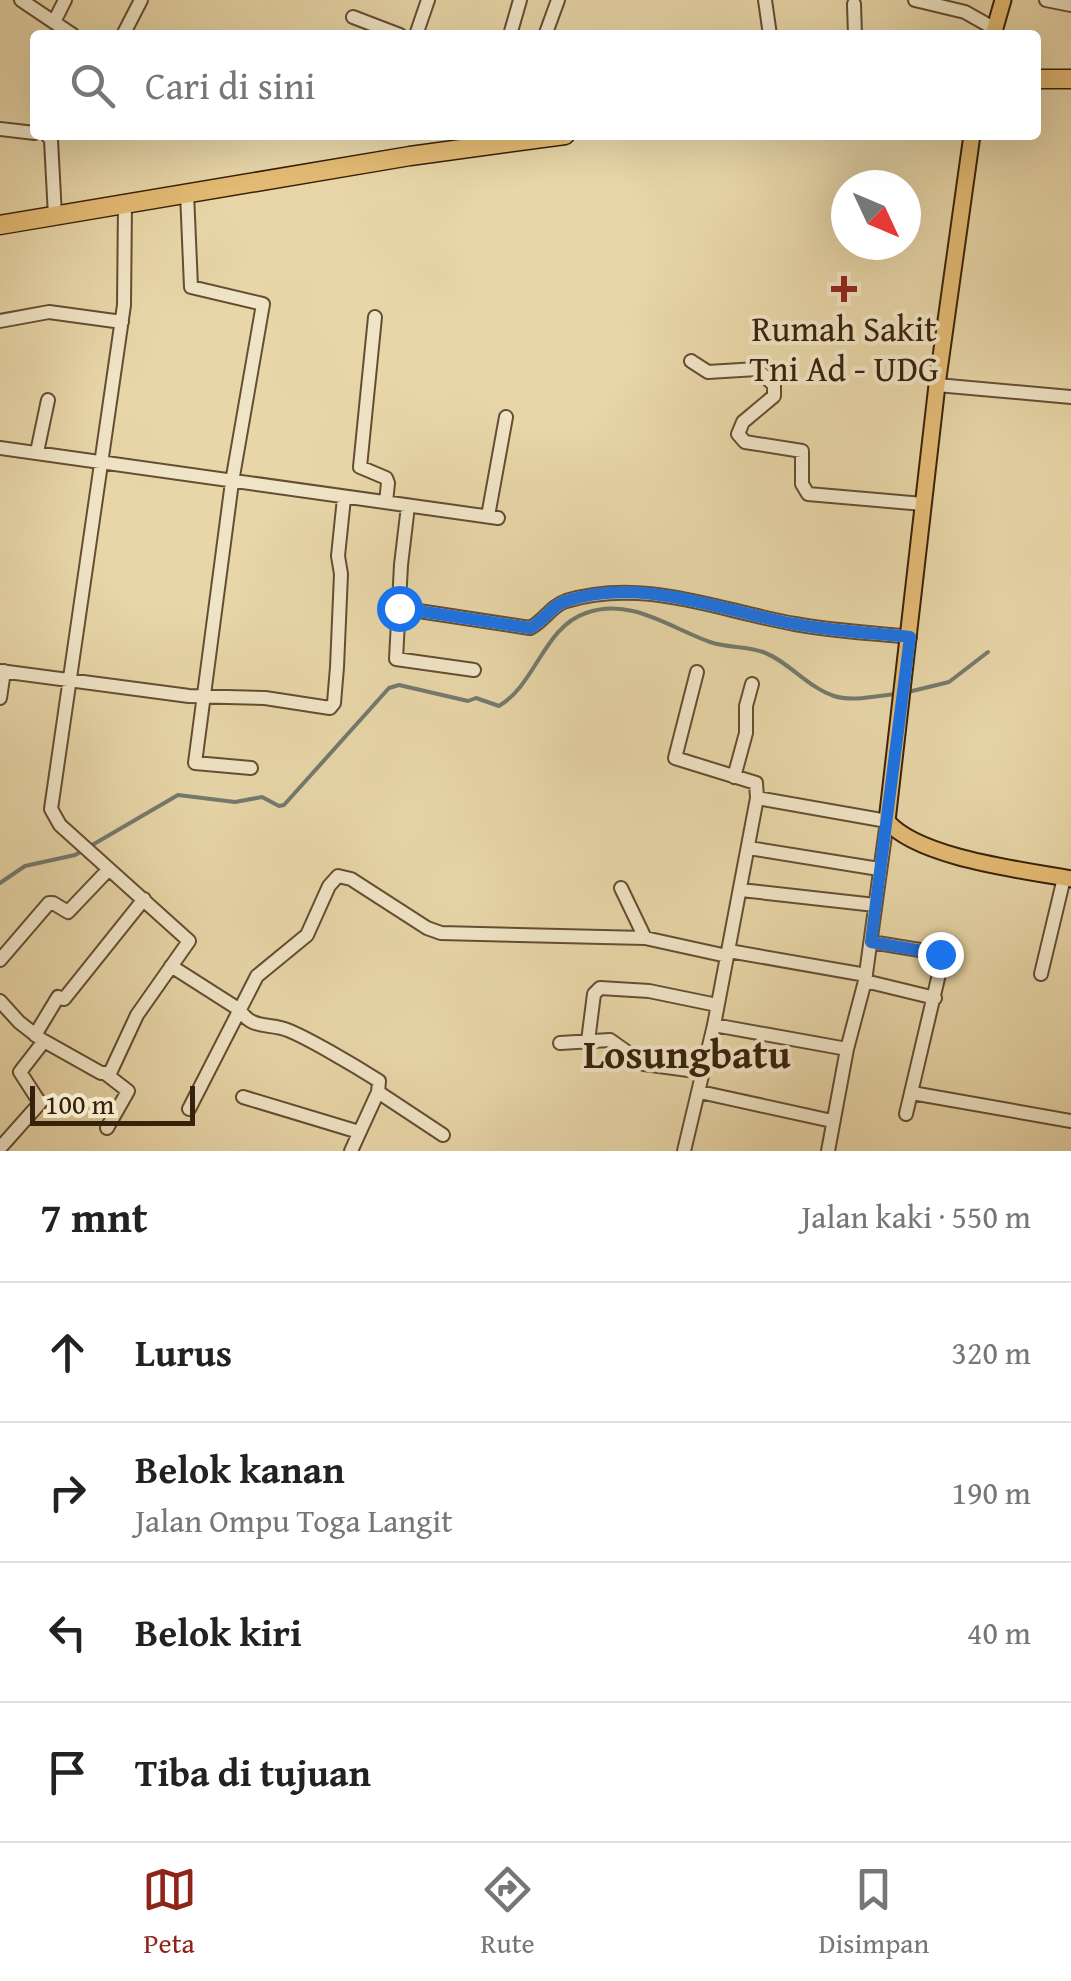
<!DOCTYPE html>
<html lang="id">
<head>
<meta charset="utf-8">
<style>
  :root { --surface:#fff; --page:#f2f2f2; --text:#222; --muted:#767676; --line:#e0e0e0; --accent:#8f2418 }
  body { margin:0; font-family:"Gentium Book Plus",serif; background:var(--page); color:var(--text) }
  .compass { position:absolute; left:831px; top:170px; width:90px; height:90px; border-radius:50%; background:var(--surface); box-shadow:0 10px 40px #0002; rotate:134deg }
  .scale { position:absolute; left:30px; bottom:25px; width:165px; box-sizing:border-box; padding-left:10px; border:5px solid #38210a; border-top:0; font-size:28px; line-height:35px; white-space:nowrap; color:#38210a; -webkit-text-stroke:8px #f0e4c6; paint-order:stroke }
  .stop { position:absolute; width:30px; height:30px; margin:-22px; border:8px solid #1a73e8; border-radius:50%; background:#fff }
  .stop.end { background:#1a73e8; border-color:#fff; box-shadow:0 2px 10px #0008 }
  .list { margin:0; padding:0; list-style:none }
  h2 { display:flex; justify-content:space-between; align-items:center; height:130px; margin:0; padding:0 40px; font-size:42px }
  h2 small { font-size:32px; font-weight:400; color:var(--muted) }
  .list li { display:grid; grid-template-columns:65px 1fr auto; gap:30px; align-items:center; box-sizing:border-box; height:140px; padding:0 40px; border-top:2px solid var(--line) }
  .list b { display:block; font-size:38px; white-space:nowrap }
  .list p { margin:0; font-size:32px; white-space:nowrap; color:var(--muted) }
  .list em { font-size:32px; font-style:normal; color:var(--muted) }
  .icon { flex:none; width:55px; height:55px; fill:none; stroke:currentColor; stroke-width:2; stroke-linecap:round; stroke-linejoin:round }
  .map { position:relative; flex:none; width:1071px; height:1151px; overflow:hidden }
  .search { position:absolute; background:var(--surface); box-shadow:0 10px 40px #0002; left:30px; right:30px; top:30px; height:110px; display:flex; align-items:center; gap:25px; box-sizing:border-box; padding:0 35px; border-radius:10px; color:var(--muted); font-size:38px }
  .sheet { height:690px; background:var(--surface) }
  nav { display:flex; justify-content:space-around; align-items:center; box-sizing:border-box; height:140px; border-top:2px solid var(--line); background:var(--surface); font-size:28px; color:var(--muted) }
  nav a { display:grid; justify-items:center; gap:5px }
  nav .on { color:var(--accent) }
  .map>svg:first-child { display:block }
  .lines { fill:none; stroke-linecap:round; stroke-linejoin:round }
  .stream { stroke:#747a6f; stroke-width:4 }
  .minor-casing { stroke:#644e32; stroke-width:16 }
  .major-casing { stroke:#38210a; stroke-width:19 }
  .highway-casing { stroke:#38210a; stroke-width:21 }
  .minor { stroke:#f0e4c6; stroke-width:12 }
  .major { stroke:#e4bb74; stroke-width:15 }
  .highway { stroke:#e4bb74; stroke-width:18 }
  .route { stroke:#1a73e8; stroke-width:12 }
  .poi-dot { fill:#8f2418; stroke:#f0e4c6; stroke-width:4 }
  .labels { text-anchor:middle; dominant-baseline:central; stroke-width:8; stroke-linejoin:round; paint-order:stroke }
  .poi-label { font-size:35px; fill:#38210a; stroke:#f0e4c6 }
  .quarter-label { font-size:40px; font-weight:bold; fill:#38210a; stroke:#f0e4c6 }
</style>
</head>
<body>
<div class="map">
<svg width="1071" height="1151" viewBox="0 0 1071 1151">
  <rect width="100%" height="100%" fill="#e8d6a8"/>
  <filter id="stains"><feTurbulence type="fractalNoise" baseFrequency=".002" numOctaves="4"/><feColorMatrix values="0 0 0 0 .2 0 0 0 0 .09 0 0 0 0 .02 0 0 0 .5 -.17"/></filter>
  <radialGradient id="worn" r=".72"><stop offset=".6" stop-color="#630" stop-opacity="0"/><stop offset="1" stop-color="#630" stop-opacity=".3"/></radialGradient>
  <g class="lines">
    <path class="stream" d="M904,693L949,682L988,652
      M0,883L25,866L75,855L178,795L235,802L262,797L279,806L284,805L389,688L399,685L468,701L476,698L499,706C536,684 544,627 586,613C631,597 670,628 710,642C727,648 746,646 763,652C788,661 807,687 834,696C852,702 876,696 895,694"/>
    <defs>
      <path id="minor" d="M21,0L73,35
        M765,0L770,35
        M915,0L965,12L995,29
        M1046,0L1071,5
        M854,4L855,35
        M353,17L400,35
        M54,22L65,0
        M546,33L558,0
        M123,35L141,0
        M416,35L428,0
        M510,35L520,0
        M0,129L35,133
        M47,135L51,140L55,216
        M187,193L191,287L263,304L232,482L195,763L251,768
        M375,317L360,467L386,478L388,483L386,502
        M0,321L49,312L122,322
        M691,361L708,372L757,369L774,385V396L743,422L738,434L745,442L802,451V484L808,494L923,504
        M937,385L1071,397
        M0,448L498,518
        M37,452L48,400
        M408,506L401,565L396,659L474,670
        M488,516L506,417
        M399,608L530,628C544,621 551,606 566,601C644,577 720,611 795,624C833,631 872,633 910,637
        M0,671L189,696L265,698L330,708L334,703L337,667L341,574L338,556L344,498
        M697,672L675,758L756,783L757,798
        M0,698L4,671
        M734,777L746,733V706L752,684
        M749,848L879,869
        M621,888L645,938
        M741,890L875,905
        M871,942L938,953L943,957L906,1114
        M729,951L866,975
        M0,960L49,903H53L68,912L109,869
        M171,966L240,1010C250,1027 264,1024 281,1028C299,1032 360,1069 379,1081L378,1092L351,1151
        M1041,974L1064,878
        M865,981L935,998
        M0,1001L19,1022L42,1040
        M714,1025L847,1049
        M35,1035L58,997L64,999L144,899
        M588,1041L594,994L600,988L649,991L717,1005
        M560,1043L610,1040L644,1064L703,1072
        M106,1074L128,1091L107,1128
        M378,1092L443,1135
        M700,1092L832,1121
        M912,1093L1071,1121
        M243,1097L359,1132
        M189,1109L257,976L307,935L329,886L338,876L351,879L427,928L441,933L645,938L727,956
        M0,1148L40,1103L20,1072L44,1041L101,1073H110L137,1015L189,941L60,825L51,809L124,305L125,203
        M684,1151L714,1025L757,798L887,821L865,981L847,1049L828,1151"/>
      <path id="major" d="M993,35L1003,0
        M972,135L937,385L887,821C918,858 1023,870 1071,879"/>
      <path id="highway" d="M1036,79H1071
        M0,225L410,156L565,135"/>
    </defs>
    <use href="#minor" class="minor-casing"/>
    <use href="#major" class="major-casing"/>
    <use href="#highway" class="highway-casing"/>
    <use href="#minor" class="minor"/>
    <use href="#major" class="major"/>
    <use href="#highway" class="highway"/>
  </g>
  <g class="lines">
    <path class="route" d="M399,608L530,628C544,621 551,606 566,601C643,576 720,611 795,624C833,631 872,633 910,637L871,942L940,954"/>
  </g>
  <path class="poi-dot" d="M839 274h10v10h10v10h-10v10h-10v-10h-10v-10h10z"/>
  <g class="labels">
    <g class="poi-label">
      <text x="844" y="328">Rumah Sakit<tspan x="844" dy="40">Tni Ad - UDG</tspan></text>
    </g>
    <g class="quarter-label">
      <text x="687" y="1053">Losungbatu</text>
    </g>
  </g>
  <rect width="100%" height="100%" filter="url(#stains)"/>
  <rect width="100%" height="100%" fill="url(#worn)"/>
</svg>
<svg class="compass" viewBox="-18 -18 36 36"><path d="M0-13l5 13h-10z" fill="#e53935"/><path d="M0 13l5-13h-10z" fill="#767676"/></svg>
<div class="scale">100 m</div>
<div class="stop" style="left:399px;top:608px"></div>
<div class="stop end" style="left:940px;top:954px"></div>
<div class="search"><svg class="icon" aria-label="search" viewBox="0 0 24 24"><circle cx="10" cy="10" r="6"/><path d="M15 15l6 6"/></svg>Cari di sini</div>
</div>
<section class="sheet">
<h2>7 mnt<small>Jalan kaki · 550 m</small></h2>
<ul class="list">
<li><svg class="icon" aria-label="ahead" viewBox="0 0 24 24"><path d="M12 20V5M6 11l6-6 6 6"/></svg><div><b>Lurus</b></div><em>320 m</em></li>
<li><svg class="icon" aria-label="right" viewBox="0 0 24 24"><path d="M7 20v-9h11M14 6l5 5-5 5"/></svg><div><b>Belok kanan</b><p>Jalan Ompu Toga Langit</p></div><em>190 m</em></li>
<li><svg class="icon" aria-label="left" viewBox="0 0 24 24"><path d="M17 20v-9H6M10 6l-5 5 5 5"/></svg><div><b>Belok kiri</b></div><em>40 m</em></li>
<li><svg class="icon" aria-label="arrive" viewBox="0 0 24 24"><path d="M6 21V4h12l-3 4 3 4H6"/></svg><div><b>Tiba di tujuan</b></div></li>
</ul>
</section>
<nav>
<a class="on"><svg class="icon" aria-label="map" viewBox="0 0 24 24"><path d="M3 6l6-2 6 2 6-2v14l-6 2-6-2-6 2zM9 4v14M15 6v14"/></svg>Peta</a>
<a><svg class="icon" aria-label="directions" viewBox="0 0 24 24"><path d="M12 3l9 9-9 9-9-9zM9 14v-3h6M13 9l2 2-2 2"/></svg>Rute</a>
<a><svg class="icon" aria-label="saved" viewBox="0 0 24 24"><path d="M7 4h10v16l-5-4-5 4z"/></svg>Disimpan</a>
</nav>
</body>
</html>
